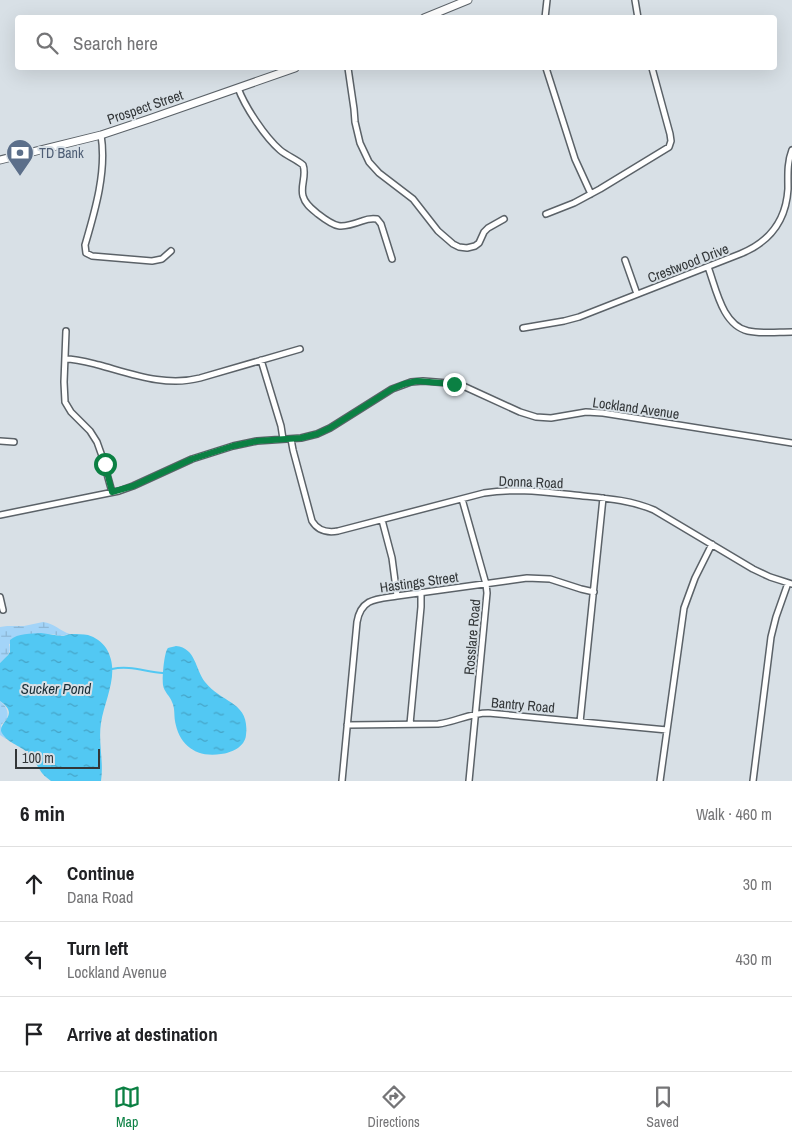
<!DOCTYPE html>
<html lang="en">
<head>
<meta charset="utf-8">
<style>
  :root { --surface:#fff; --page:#f2f2f2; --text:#202124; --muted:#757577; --line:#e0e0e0; --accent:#0b8043 }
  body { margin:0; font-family:"Archivo Narrow",sans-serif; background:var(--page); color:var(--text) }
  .scale { position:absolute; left:15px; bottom:12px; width:85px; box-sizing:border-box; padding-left:5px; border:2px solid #323638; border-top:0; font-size:14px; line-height:18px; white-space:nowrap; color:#323638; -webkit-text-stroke:4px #d8e0e6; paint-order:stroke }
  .stop { position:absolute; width:15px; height:15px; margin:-11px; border:4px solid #0b8043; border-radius:50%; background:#fff }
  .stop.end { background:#0b8043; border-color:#fff; box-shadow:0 1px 5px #0008 }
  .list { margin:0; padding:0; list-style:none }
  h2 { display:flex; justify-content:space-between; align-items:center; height:65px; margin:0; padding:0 20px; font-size:21px }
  h2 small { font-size:16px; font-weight:400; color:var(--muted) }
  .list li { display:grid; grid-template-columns:32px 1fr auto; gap:15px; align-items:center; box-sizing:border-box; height:75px; padding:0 20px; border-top:1px solid var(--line) }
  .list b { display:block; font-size:19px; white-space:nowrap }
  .list p { margin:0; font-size:16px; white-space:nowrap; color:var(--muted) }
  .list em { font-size:16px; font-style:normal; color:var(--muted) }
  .icon { flex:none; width:28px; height:28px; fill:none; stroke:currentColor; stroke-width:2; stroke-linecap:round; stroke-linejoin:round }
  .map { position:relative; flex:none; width:792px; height:781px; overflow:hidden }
  .search { position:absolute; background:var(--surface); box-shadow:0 5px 20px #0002; left:15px; right:15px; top:15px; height:55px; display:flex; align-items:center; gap:12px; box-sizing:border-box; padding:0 18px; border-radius:5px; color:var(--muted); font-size:19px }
  .sheet { height:290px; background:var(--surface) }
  nav { display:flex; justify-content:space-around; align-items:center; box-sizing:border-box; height:70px; border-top:1px solid var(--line); background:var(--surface); font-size:14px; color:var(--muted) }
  nav a { display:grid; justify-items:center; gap:2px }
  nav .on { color:var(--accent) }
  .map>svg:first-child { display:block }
  .wetland { fill:url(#wetland-marsh) }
  .water { fill:url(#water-ripples) }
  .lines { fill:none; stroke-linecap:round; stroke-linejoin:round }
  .stream { stroke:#52c8f3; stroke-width:2 }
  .street-casing { stroke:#5b6268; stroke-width:8 }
  .secondary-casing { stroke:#5b6268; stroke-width:9 }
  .street { stroke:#fff; stroke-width:5 }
  .secondary { stroke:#fff; stroke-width:7 }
  .route { stroke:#0b8043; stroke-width:6 }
  .labels { text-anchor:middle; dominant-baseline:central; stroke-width:4; stroke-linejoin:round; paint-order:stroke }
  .street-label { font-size:14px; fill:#323638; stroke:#d8e0e6 }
  .service-label { font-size:14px; fill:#4e5e75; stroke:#d8e0e6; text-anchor:start }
  .water-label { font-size:15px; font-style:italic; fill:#1a2e37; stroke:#d8e0e6 }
</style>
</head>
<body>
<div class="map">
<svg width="792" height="781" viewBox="0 0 792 781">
  <defs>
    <pattern id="wetland-marsh" width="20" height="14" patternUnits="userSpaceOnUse" patternTransform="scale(1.25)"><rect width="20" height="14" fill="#a3d4f8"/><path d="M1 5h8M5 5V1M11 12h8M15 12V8" fill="none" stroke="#8db7d5"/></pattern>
    <pattern id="water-ripples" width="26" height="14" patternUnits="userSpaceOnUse" patternTransform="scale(1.25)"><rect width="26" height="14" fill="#52c8f3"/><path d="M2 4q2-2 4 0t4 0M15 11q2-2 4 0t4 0" fill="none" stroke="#45a3c6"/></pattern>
  </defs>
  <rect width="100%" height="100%" fill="#d8e0e6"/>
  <path class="wetland" d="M43,622C54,623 60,631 70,634L60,636L52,634L9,644C12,653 6,657 0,663V627L7,626H24Z
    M0,701C6,706 9,711 7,719L1,725L2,732L6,739L0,735Z"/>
  <path class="water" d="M41,633C48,634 54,635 61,636C65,636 68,634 72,634C77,634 83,634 88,635C95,637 102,642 106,648C121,672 105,698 101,723C98,742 104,762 101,781H51C47,778 42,774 40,770C36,764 33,758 28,753C20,745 6,743 1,731C0,721 20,715 0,701V663L8,655L10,652V640C18,633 31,634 41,633Z
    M176,646C196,648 195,669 205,682C222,704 250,701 246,735C245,747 231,753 221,754C196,758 179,745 175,721C174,715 175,708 172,702C170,696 164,692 163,685C162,679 164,652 168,648C170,647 174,647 176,646Z"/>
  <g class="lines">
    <path class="stream" d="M112,669C130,665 146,672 163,673"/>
    <defs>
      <path id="street" d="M635,0L638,18
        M545,18L547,0
        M348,68L354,109L355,122L360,143L369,162L379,173L413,199L438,231L453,244L459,247L467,248L475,246L479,243L484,232L488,228L504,219
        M546,68L575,159L591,194
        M238,88C245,107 265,137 280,150C287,156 296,159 303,165C307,175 300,186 303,196C305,204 312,209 318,214C336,228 340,229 362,221C367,219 371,218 377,219L381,224L392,259
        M101,135C107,171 95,211 85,245L86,253L92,256L152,261L162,259L171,251
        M546,214L574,203L600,189L669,147L671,141L670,134L652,68
        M625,260L637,294
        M708,267C716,288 722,325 748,331C762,334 778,332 792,332
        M523,328L564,321L579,317L740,254C770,242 786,221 788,189C788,175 787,163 792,150
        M66,331L64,382L65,402L71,412L90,431L97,442L102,456L112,492
        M65,359C77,359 87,362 99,365C132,374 166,387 200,378L300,349
        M261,360L281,426L283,439
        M291,439L293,450L312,521C318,531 327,533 338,531L484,493C515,488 544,492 574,495C601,498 628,499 654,510L753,569L770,577L792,584
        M0,441L14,442
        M462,499L486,584L487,593L469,781
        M0,515L119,491L133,486L192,459L233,446L257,441L301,438L317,434L330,428L392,389L411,382L423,381L448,383L461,385L520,412L536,417L551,418L586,412L603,413L792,443
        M382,520L392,558L397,596
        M0,597L3,610
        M580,722L603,498
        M410,724L421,607V593
        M347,725L438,724C455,722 470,713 488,713L667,730
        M342,781L357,622C361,598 377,599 397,596L527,578L550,579L581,589L594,592
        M660,781L684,608L695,578L712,544
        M753,781L771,637L776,617L788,583"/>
      <path id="secondary" d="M424,18L468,0
        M0,160L101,135L149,119L295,68"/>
    </defs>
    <use href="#street" class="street-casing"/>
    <use href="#secondary" class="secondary-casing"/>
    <use href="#street" class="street"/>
    <use href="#secondary" class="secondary"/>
  </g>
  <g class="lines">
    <path class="route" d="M105,464L112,492L133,486L192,459L233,446L257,441L301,438L317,434L330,428L392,389L404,384L417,381L454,384"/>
  </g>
  <defs>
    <symbol id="bank-pin" viewBox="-11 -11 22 30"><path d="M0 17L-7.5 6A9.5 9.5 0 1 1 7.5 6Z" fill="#5c6f8a" stroke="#d8e0e6"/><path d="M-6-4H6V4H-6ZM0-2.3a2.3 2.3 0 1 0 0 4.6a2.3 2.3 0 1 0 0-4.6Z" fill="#fff"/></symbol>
  </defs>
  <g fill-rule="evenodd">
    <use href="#bank-pin" x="4" y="137" width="32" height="43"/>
  </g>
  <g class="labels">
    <g class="street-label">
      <text transform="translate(145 107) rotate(-19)">Prospect Street</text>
      <text transform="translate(688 263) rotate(-21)">Crestwood Drive</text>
      <text transform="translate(636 408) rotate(8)">Lockland Avenue</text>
      <text transform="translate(531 482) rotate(2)">Donna Road</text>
      <text transform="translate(419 582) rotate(-8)">Hastings Street</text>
      <text transform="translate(472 637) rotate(-85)">Rosslare Road</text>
      <text transform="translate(523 705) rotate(5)">Bantry Road</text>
    </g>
    <g class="service-label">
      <text x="39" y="153">TD Bank</text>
    </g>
    <g class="water-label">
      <text x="56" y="688">Sucker Pond</text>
    </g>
  </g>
</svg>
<div class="scale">100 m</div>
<div class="stop" style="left:105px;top:464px"></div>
<div class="stop end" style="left:454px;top:384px"></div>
<div class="search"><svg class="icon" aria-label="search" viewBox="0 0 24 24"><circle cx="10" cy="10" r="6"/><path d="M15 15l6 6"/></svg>Search here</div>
</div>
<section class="sheet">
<h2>6 min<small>Walk · 460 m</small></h2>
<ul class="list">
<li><svg class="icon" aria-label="ahead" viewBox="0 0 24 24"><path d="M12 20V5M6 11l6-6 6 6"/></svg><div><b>Continue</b><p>Dana Road</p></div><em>30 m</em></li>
<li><svg class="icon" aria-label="left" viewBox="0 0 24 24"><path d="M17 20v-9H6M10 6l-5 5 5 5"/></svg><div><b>Turn left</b><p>Lockland Avenue</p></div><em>430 m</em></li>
<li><svg class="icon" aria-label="arrive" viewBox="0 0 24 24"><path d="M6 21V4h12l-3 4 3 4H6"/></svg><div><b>Arrive at destination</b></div></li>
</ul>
</section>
<nav>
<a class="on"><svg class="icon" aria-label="map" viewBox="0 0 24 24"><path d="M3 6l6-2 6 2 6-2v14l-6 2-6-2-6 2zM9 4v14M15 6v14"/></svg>Map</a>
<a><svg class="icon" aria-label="directions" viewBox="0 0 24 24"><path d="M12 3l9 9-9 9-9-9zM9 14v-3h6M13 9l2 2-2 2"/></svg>Directions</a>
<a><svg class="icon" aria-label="saved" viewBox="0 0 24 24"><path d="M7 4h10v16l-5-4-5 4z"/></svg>Saved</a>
</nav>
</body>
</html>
